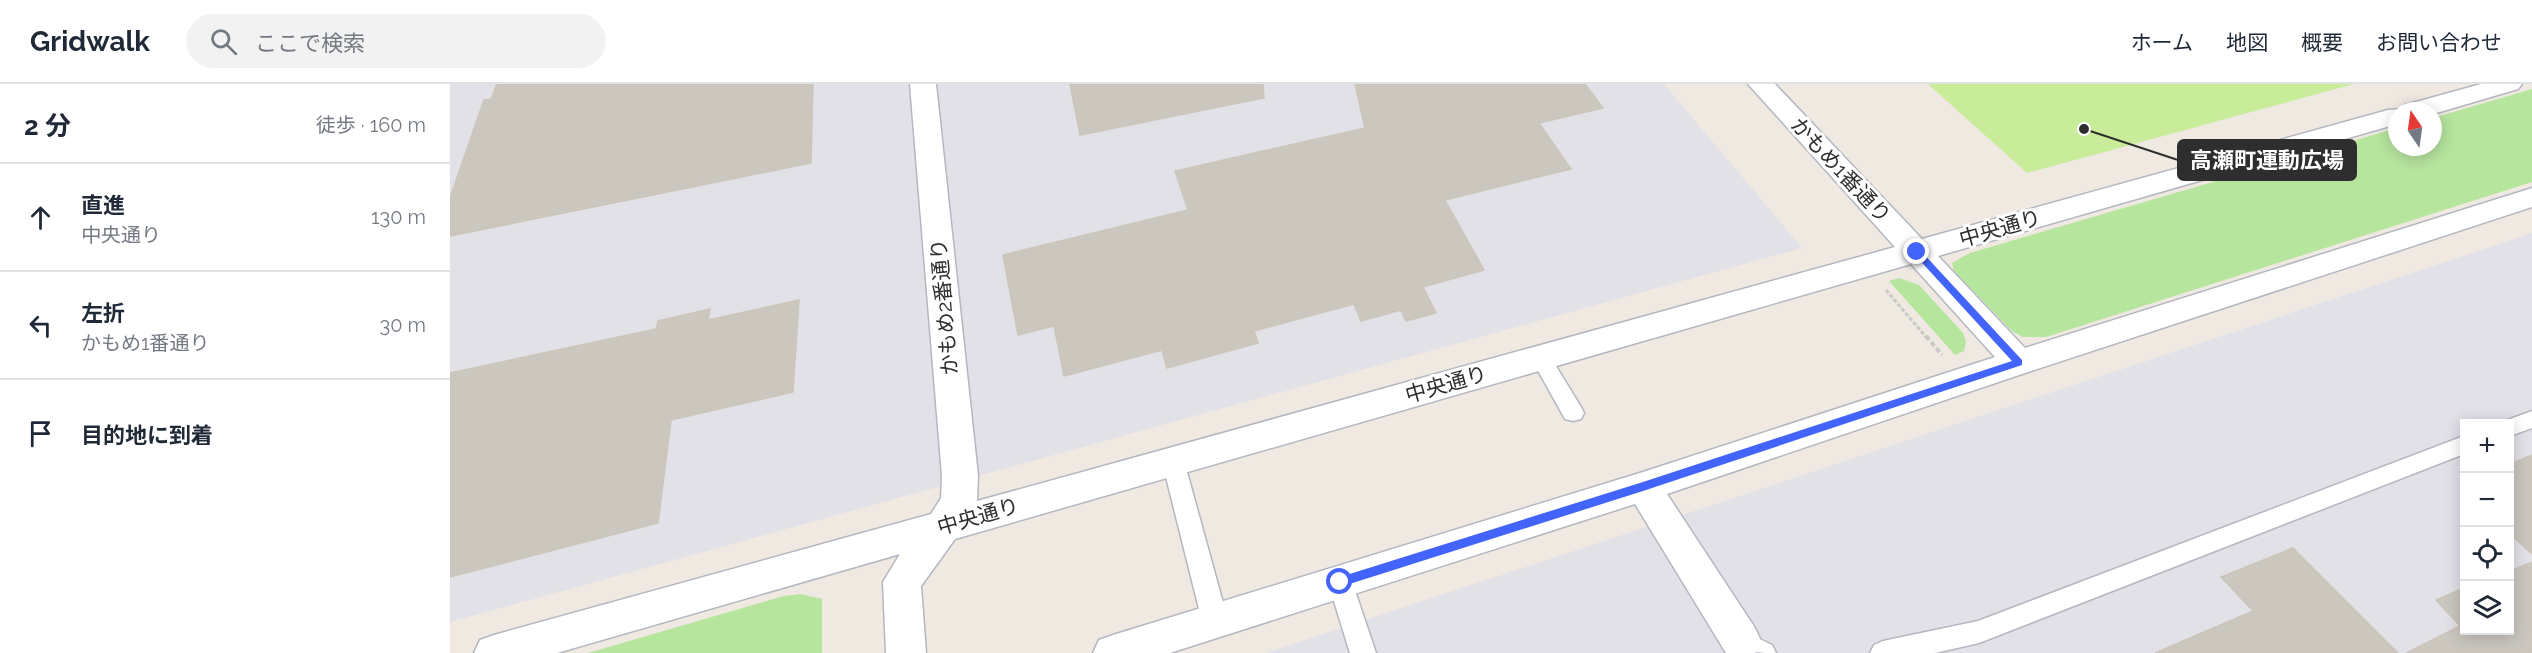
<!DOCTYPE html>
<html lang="ja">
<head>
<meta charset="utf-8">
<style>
  :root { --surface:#fff; --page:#f2f2f3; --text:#1f2937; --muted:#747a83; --line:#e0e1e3 }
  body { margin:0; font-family:Raleway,"Noto Sans JP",sans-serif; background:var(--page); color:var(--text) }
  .controls { position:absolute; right:18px; bottom:18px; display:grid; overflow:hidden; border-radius:0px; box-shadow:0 3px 15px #0003 }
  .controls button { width:54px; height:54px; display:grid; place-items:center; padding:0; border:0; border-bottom:2px solid var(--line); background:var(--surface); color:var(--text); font:30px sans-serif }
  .compass { position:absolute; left:1938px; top:18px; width:54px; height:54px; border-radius:50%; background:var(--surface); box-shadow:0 3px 15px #0003; rotate:347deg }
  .stop { position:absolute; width:18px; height:18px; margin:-14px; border:4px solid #4264fb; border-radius:50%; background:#fff }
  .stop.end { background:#4264fb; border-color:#fff; box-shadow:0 2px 6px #0008 }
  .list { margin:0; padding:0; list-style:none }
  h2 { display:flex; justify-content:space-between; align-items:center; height:78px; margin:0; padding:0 24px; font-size:26px }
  h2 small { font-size:20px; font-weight:400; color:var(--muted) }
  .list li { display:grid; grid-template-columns:39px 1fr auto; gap:18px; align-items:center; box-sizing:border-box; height:108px; padding:0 24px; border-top:2px solid var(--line) }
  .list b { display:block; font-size:22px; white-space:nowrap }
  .list p { margin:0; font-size:20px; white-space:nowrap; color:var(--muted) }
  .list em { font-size:20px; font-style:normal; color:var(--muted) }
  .icon { flex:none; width:33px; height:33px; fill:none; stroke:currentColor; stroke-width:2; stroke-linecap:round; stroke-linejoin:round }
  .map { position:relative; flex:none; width:2082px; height:569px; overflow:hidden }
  header { display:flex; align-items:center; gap:36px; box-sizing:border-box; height:84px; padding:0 30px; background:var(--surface); border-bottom:2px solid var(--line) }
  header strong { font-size:28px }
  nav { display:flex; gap:33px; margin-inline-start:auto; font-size:21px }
  .search { width:420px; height:54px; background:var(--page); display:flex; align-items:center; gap:15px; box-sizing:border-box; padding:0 21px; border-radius:33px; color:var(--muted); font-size:22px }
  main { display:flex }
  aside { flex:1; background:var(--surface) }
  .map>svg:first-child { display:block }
  .industrial { fill:#e3e1e8; fill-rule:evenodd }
  .green { fill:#b6e59e }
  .pitch { fill:#c9ec9a }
  .building { fill:#cbc7bf; stroke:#cbc5ba; stroke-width:1.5 }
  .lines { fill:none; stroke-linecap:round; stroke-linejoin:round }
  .lane-casing { stroke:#b4b7c1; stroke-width:3 }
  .secondary-casing { stroke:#b4b7c1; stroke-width:3 }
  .path-far1 { stroke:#c9c9c9; stroke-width:3; stroke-dasharray:4 2; stroke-linecap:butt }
  .path { stroke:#c9c9c9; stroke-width:4; stroke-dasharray:5 3; stroke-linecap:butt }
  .lane { fill:#fff; fill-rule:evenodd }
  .secondary { fill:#fff; fill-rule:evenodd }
  .route { fill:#4264fb }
  .labels { text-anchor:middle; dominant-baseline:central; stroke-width:6; stroke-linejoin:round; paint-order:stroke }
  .street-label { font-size:21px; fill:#2e2e2e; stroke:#fff }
  .leader { fill:none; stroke:#2e2e2e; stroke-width:2 }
  .callout-dot { fill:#2e2e2e; stroke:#fff; stroke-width:2 }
  .callout { fill:#2e2e2e; stroke:#2e2e2e; stroke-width:2 }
  .callout-label { font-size:22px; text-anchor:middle; font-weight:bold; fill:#fff }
</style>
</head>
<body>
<header>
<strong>Gridwalk</strong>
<div class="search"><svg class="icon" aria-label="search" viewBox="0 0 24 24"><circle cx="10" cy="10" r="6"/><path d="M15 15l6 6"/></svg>ここで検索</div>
<nav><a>ホーム</a><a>地図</a><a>概要</a><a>お問い合わせ</a></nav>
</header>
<main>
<aside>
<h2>2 分<small>徒歩 · 160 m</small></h2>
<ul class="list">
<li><svg class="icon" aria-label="ahead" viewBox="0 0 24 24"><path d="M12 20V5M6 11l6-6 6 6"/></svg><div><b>直進</b><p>中央通り</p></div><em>130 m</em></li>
<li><svg class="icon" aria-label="left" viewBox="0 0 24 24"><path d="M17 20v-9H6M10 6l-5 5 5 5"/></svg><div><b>左折</b><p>かもめ1番通り</p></div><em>30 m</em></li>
<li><svg class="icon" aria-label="arrive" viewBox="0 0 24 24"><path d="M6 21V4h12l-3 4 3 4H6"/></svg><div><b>目的地に到着</b></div></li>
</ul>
</aside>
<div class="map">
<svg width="2082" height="569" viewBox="0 0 2082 569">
  <rect width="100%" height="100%" fill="#efe9e1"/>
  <path class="industrial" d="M0,0H1214L1352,164L0,538Z
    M2082,149V569H816ZM2014,340H2060V546H2014Z"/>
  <path class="green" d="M2082,5V98L1596,253H1573L1562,247L1504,187L1502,179L1520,169L1947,44V63H1983V34Z
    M1449,194L1469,201L1513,249L1516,257L1514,267L1505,271L1439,197Z
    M351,510L372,515V569H138L334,512Z"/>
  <path class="pitch" d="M1478,0H1904L1577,89Z"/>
  <path class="building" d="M47,0H363L361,79L0,152V114L34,16L41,15Z
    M620,0H813L814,14L630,51Z
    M905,0H1135L1153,24L1089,39L1121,85L995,116L1034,186L973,203L986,229L956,237L951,226L911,237L904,220L804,247L808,259L717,284L712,266L614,292L604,242L568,251L553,171L738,126L725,87L915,44Z
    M349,216L343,308L221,336L208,439L0,493V289L206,245L208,237L260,225L258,236Z
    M2082,371V470L2060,450V380Z
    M1843,464L1948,569H1705L1803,527L1771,493Z
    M2082,478V569H1956L2010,542L1986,516L2014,504V546H2060V487Z"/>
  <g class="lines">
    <defs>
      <path id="lane" d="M1091,266L1098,269L1131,323L1134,329L1131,335L1123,337L1115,335L1081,274L1084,269Z
        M2082,327V344L2060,352V340L2052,338Z
        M2014,352V370L1529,559L1485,569H1420L1424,561L1433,557L1528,537Z
        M723,368L731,371L734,377L778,537L774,545L765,548L756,545L752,537L712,377L715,371Z
        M890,487L899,491L902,498L926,569H900L878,498L881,491Z
        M1291,546L1322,561L1326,569C1309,569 1286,569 1278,557L1282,549Z"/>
      <path id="secondary" d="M460,0H486L528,392L527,417L1445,163L1298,0H1325L1472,155L1938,26L1952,25L1955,21L2031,0H2072L2068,5L1983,30V27H1947V40L1488,172L1575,264L2082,104V123L1581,287L1217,410L1305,544L1311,557L1305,569H1276L1185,420L720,569H643L649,556L663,551L1193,388L1545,273L1461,180L505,455L471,502L476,569H436L433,498L450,470L107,569H24L30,556L44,551L481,430L491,414L492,392Z"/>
    </defs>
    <use href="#lane" class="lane-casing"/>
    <use href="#secondary" class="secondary-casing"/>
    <path class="path-far1" d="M1436,206L1477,254"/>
    <path class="path" d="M1476,252L1492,271"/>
    <use href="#lane" class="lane"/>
    <use href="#secondary" class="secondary"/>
  </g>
  <path class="route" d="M1464,166H1470L1572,276V281L1193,407L890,503L885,501L884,498L890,493L1193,398L1562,277L1464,170Z"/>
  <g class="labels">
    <g class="street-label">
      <text transform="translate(1391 86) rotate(47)">かもめ1番通り</text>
      <text transform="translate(1550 144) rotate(-16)">中央通り</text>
      <text transform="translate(494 223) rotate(-95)">かもめ2番通り</text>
      <text transform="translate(996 300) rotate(-16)">中央通り</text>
      <text transform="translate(528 432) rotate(-16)">中央通り</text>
    </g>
  </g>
  <path class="leader" d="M1634 45L1728 76"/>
  <circle class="callout-dot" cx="1634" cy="45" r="6"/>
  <rect class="callout" x="1728" y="56" width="178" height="40" rx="6"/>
  <g class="callout-label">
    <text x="1817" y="84">高瀬町運動広場</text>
  </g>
</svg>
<div class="controls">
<button>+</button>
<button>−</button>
<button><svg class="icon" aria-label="locate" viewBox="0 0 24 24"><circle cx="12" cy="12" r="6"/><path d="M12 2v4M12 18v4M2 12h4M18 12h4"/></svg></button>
<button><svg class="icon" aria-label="layers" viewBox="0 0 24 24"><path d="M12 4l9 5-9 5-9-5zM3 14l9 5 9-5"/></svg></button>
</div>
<svg class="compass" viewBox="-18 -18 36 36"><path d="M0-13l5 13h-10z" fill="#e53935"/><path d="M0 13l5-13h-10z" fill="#747a83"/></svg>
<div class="stop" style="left:890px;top:498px"></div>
<div class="stop end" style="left:1467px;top:168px"></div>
</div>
</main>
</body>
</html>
